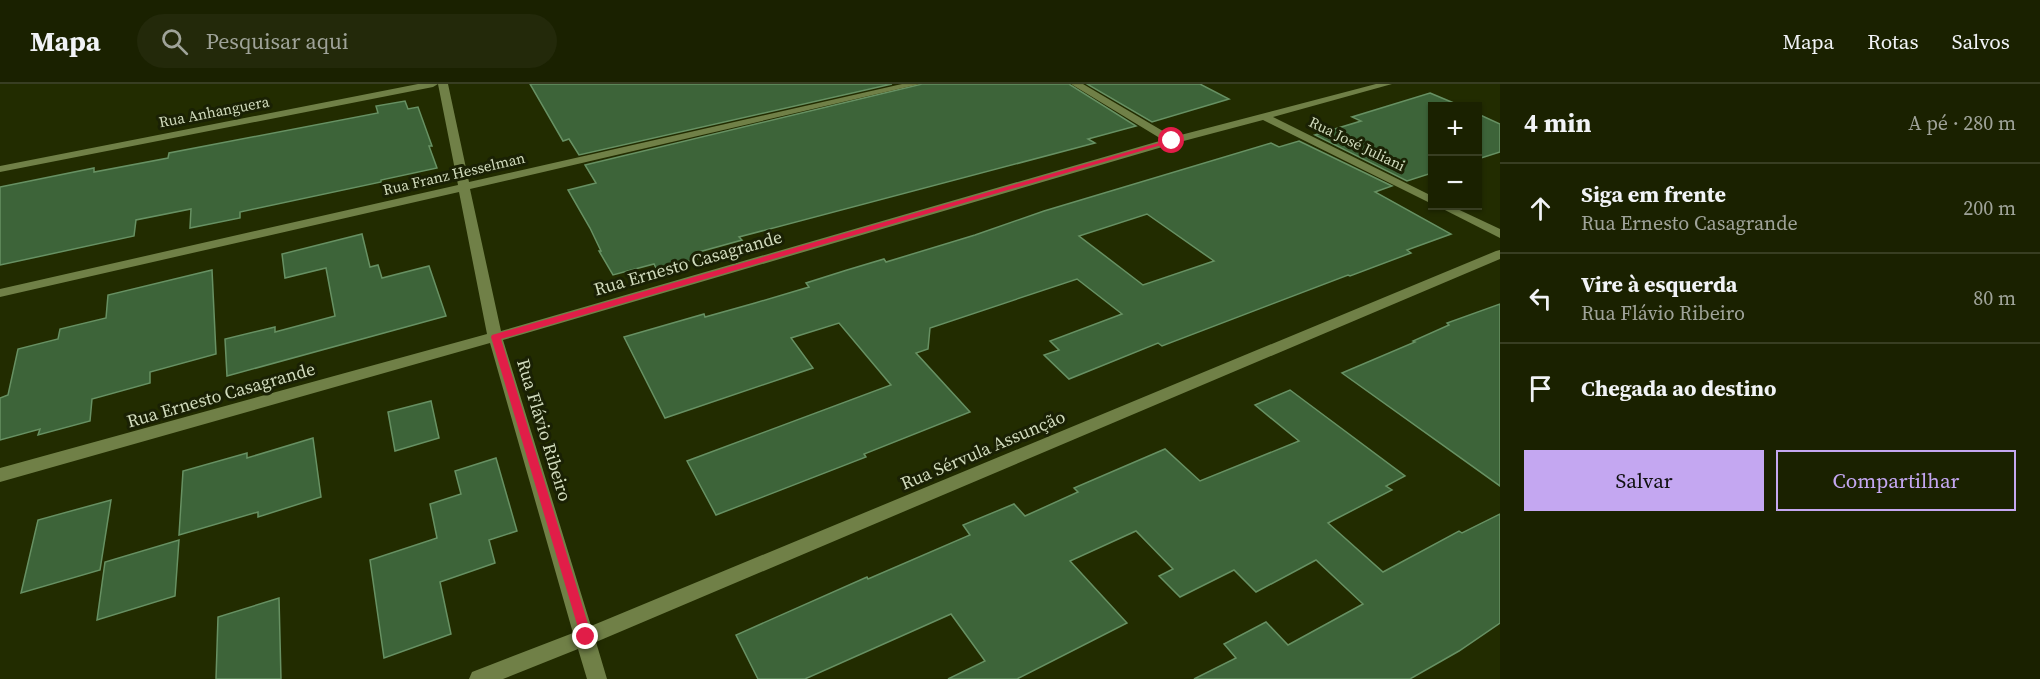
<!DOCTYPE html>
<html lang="pt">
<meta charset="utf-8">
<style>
body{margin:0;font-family:"Source Serif 4",serif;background:#23290a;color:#f1f3f6}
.controls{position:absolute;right:18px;top:18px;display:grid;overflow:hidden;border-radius:0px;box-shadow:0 2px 4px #0004}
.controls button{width:54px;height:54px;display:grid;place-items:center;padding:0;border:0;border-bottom:2px solid #383e22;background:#1a2100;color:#f1f3f6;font:30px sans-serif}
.stop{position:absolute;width:18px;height:18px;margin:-14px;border:4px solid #e11d48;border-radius:50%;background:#fff}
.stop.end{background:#e11d48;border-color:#fff;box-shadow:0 2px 6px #0008}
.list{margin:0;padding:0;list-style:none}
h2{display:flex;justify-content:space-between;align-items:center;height:78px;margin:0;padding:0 24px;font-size:26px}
h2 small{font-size:20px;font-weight:400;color:#9fa399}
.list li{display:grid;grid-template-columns:39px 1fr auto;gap:18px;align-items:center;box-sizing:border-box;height:90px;padding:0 24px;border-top:2px solid #383e22}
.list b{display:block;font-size:22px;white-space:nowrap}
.list p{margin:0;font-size:20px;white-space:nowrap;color:#9fa399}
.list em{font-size:20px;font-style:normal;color:#9fa399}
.actions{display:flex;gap:12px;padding:18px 24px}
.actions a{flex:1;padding:14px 0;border:2px solid #c4a7f1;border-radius:0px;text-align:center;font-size:21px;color:#c4a7f1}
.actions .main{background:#c4a7f1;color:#111}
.icon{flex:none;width:33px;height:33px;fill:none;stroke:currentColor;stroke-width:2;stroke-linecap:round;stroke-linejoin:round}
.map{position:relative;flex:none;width:1500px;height:595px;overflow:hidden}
header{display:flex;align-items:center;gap:36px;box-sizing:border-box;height:84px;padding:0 30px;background:#1a2100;border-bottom:2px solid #383e22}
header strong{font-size:28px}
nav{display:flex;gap:33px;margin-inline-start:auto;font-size:21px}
.search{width:420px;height:54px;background:#23290a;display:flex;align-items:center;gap:15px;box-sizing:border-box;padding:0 21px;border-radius:33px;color:#9fa399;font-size:22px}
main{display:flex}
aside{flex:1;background:#1a2100}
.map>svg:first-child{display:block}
</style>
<header>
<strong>Mapa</strong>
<div class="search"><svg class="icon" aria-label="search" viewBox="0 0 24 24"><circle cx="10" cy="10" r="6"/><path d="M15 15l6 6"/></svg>Pesquisar aqui</div>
<nav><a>Mapa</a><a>Rotas</a><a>Salvos</a></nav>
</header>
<main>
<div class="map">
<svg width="1500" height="595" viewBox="0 0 1500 595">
<rect width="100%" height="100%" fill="#222c00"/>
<g fill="#3d6439" stroke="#679163" stroke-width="1.5" fill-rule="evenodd">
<path d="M530,0H892L579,71L569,55L563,57Z"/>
<path d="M922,0H1069L1136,42L1088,55L1095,59L739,153L742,156L699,168L703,173L657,186L654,180L613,191L599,167H601L590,144L568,106L596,99L585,81Z"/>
<path d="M1087,0H1200L1229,15L1152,38Z"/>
<path d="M1430,9L1461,22H1432V89L1407,97L1315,51L1361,37L1352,33Z"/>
<path d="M405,17L408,25L418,23L432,62H429L437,84L381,96V98L240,128V134L190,144L191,125L136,136L134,152L0,181V103L94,84V88L168,74L169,69L378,29L376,22Z"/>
<path d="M1478,30L1500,40V68L1478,75Z"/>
<path d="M1299,57L1392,102L1375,108L1451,150L1407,166L1411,169L1350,192L1348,191L1162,262L1158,259L1069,295L1044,271L1059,266L1050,257L1122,230L1077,195L930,244L928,265L916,269L970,328L864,370L866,373L716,431L687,377L891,301L839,239L791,254L813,284L665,334L624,253L704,230L705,233L755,219L809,203L806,199L847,186L884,175L886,178L975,151L1044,127L1271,59L1279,63ZM1147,130L1214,177L1143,201L1079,152Z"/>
<path d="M362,150L370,183L378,181L382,194L429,182L446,232L227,292L225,255L275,243V248L335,232L326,184L285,194L282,170Z"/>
<path d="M212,186L216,270L150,288V299L92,315L90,337L38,351L40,345L0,356V314L8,311L18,265L58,255L60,245L106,234L108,211Z"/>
<path d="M1500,220V402L1342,289L1415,258L1413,257L1449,241L1447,239Z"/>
<path d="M1290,306L1405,392L1386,402L1392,406L1328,439L1383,488L1459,447L1462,449L1500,430V539L1459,567L1410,595H1194L1236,574L1224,560L1266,538L1288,561L1363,520L1316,476L1256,508L1234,486L1180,513L1159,492L1173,485L1136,447L1070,477L1127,539L1017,595H948L985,577L951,530L805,595H758L736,551L867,493L868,495L970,451L963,441L1014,420L1025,432L1078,408L1074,404L1165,365L1200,397L1299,357L1255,321Z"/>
<path d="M431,317L439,354L395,367L388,328Z"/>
<path d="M313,354L321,413L258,433V428L179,451L183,387L247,369V374Z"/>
<path d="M496,374L517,447L489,456L495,479L440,498L451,550L384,574L370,476L437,454L430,420L461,410L455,387Z"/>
<path d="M111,416L100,486L21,509L38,436Z"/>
<path d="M179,456L175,512L97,536L105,478Z"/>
<path d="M279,514L281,595H216L218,533Z"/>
</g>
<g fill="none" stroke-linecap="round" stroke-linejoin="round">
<g fill="#708047" fill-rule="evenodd">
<path d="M418,0H438L433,3L0,88V82Z"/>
<path d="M438,0H448L469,98L902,0H920L470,105L501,247L1163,56L1071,0H1083L1173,53L1376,0H1392L1273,33L1432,112V119L1428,118L1263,36L1176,59L503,256L591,542L1496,167L1500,166V175L596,558L607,595H587L578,565L503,595H469L472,588L573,549L490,259L0,398V384L487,250L459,108L0,213V205L458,101Z"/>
<path d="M1437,122H1451L1500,145V154Z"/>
</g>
</g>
<path fill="#e11d48" d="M1169,56L1175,57L501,255L592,553L586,559L582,557L491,253L492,251Z"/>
<g text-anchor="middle" stroke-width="6" stroke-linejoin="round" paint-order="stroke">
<g font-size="15" fill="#d1dbbd" stroke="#1a2104">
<text transform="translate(214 28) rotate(-11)" y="5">Rua Anhanguera</text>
<text transform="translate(1357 60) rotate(26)" y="5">Rua José Juliani</text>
<text transform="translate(454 90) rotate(-13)" y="5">Rua Franz Hesselman</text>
</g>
<g font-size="18" fill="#d1dbbd" stroke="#1a2104">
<text transform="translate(688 179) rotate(-16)" y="6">Rua Ernesto Casagrande</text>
<text transform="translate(221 311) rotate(-16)" y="6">Rua Ernesto Casagrande</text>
<text transform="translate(544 346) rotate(73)" y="6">Rua Flávio Ribeiro</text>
<text transform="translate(983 366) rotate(-23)" y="6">Rua Sérvula Assunção</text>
</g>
</g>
</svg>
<div class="controls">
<button>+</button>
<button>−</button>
</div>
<div class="stop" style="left:1172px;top:57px"></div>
<div class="stop end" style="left:586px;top:553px"></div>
</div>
<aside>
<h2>4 min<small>A pé · 280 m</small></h2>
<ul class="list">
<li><svg class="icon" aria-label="ahead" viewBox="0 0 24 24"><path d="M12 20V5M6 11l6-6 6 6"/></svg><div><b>Siga em frente</b><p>Rua Ernesto Casagrande</p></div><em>200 m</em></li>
<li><svg class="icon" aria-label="left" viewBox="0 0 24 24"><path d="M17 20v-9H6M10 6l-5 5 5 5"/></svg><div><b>Vire à esquerda</b><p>Rua Flávio Ribeiro</p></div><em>80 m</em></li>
<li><svg class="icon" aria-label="arrive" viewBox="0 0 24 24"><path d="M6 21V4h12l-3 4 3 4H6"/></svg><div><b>Chegada ao destino</b></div></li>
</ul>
<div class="actions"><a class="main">Salvar</a><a>Compartilhar</a></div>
</aside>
</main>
